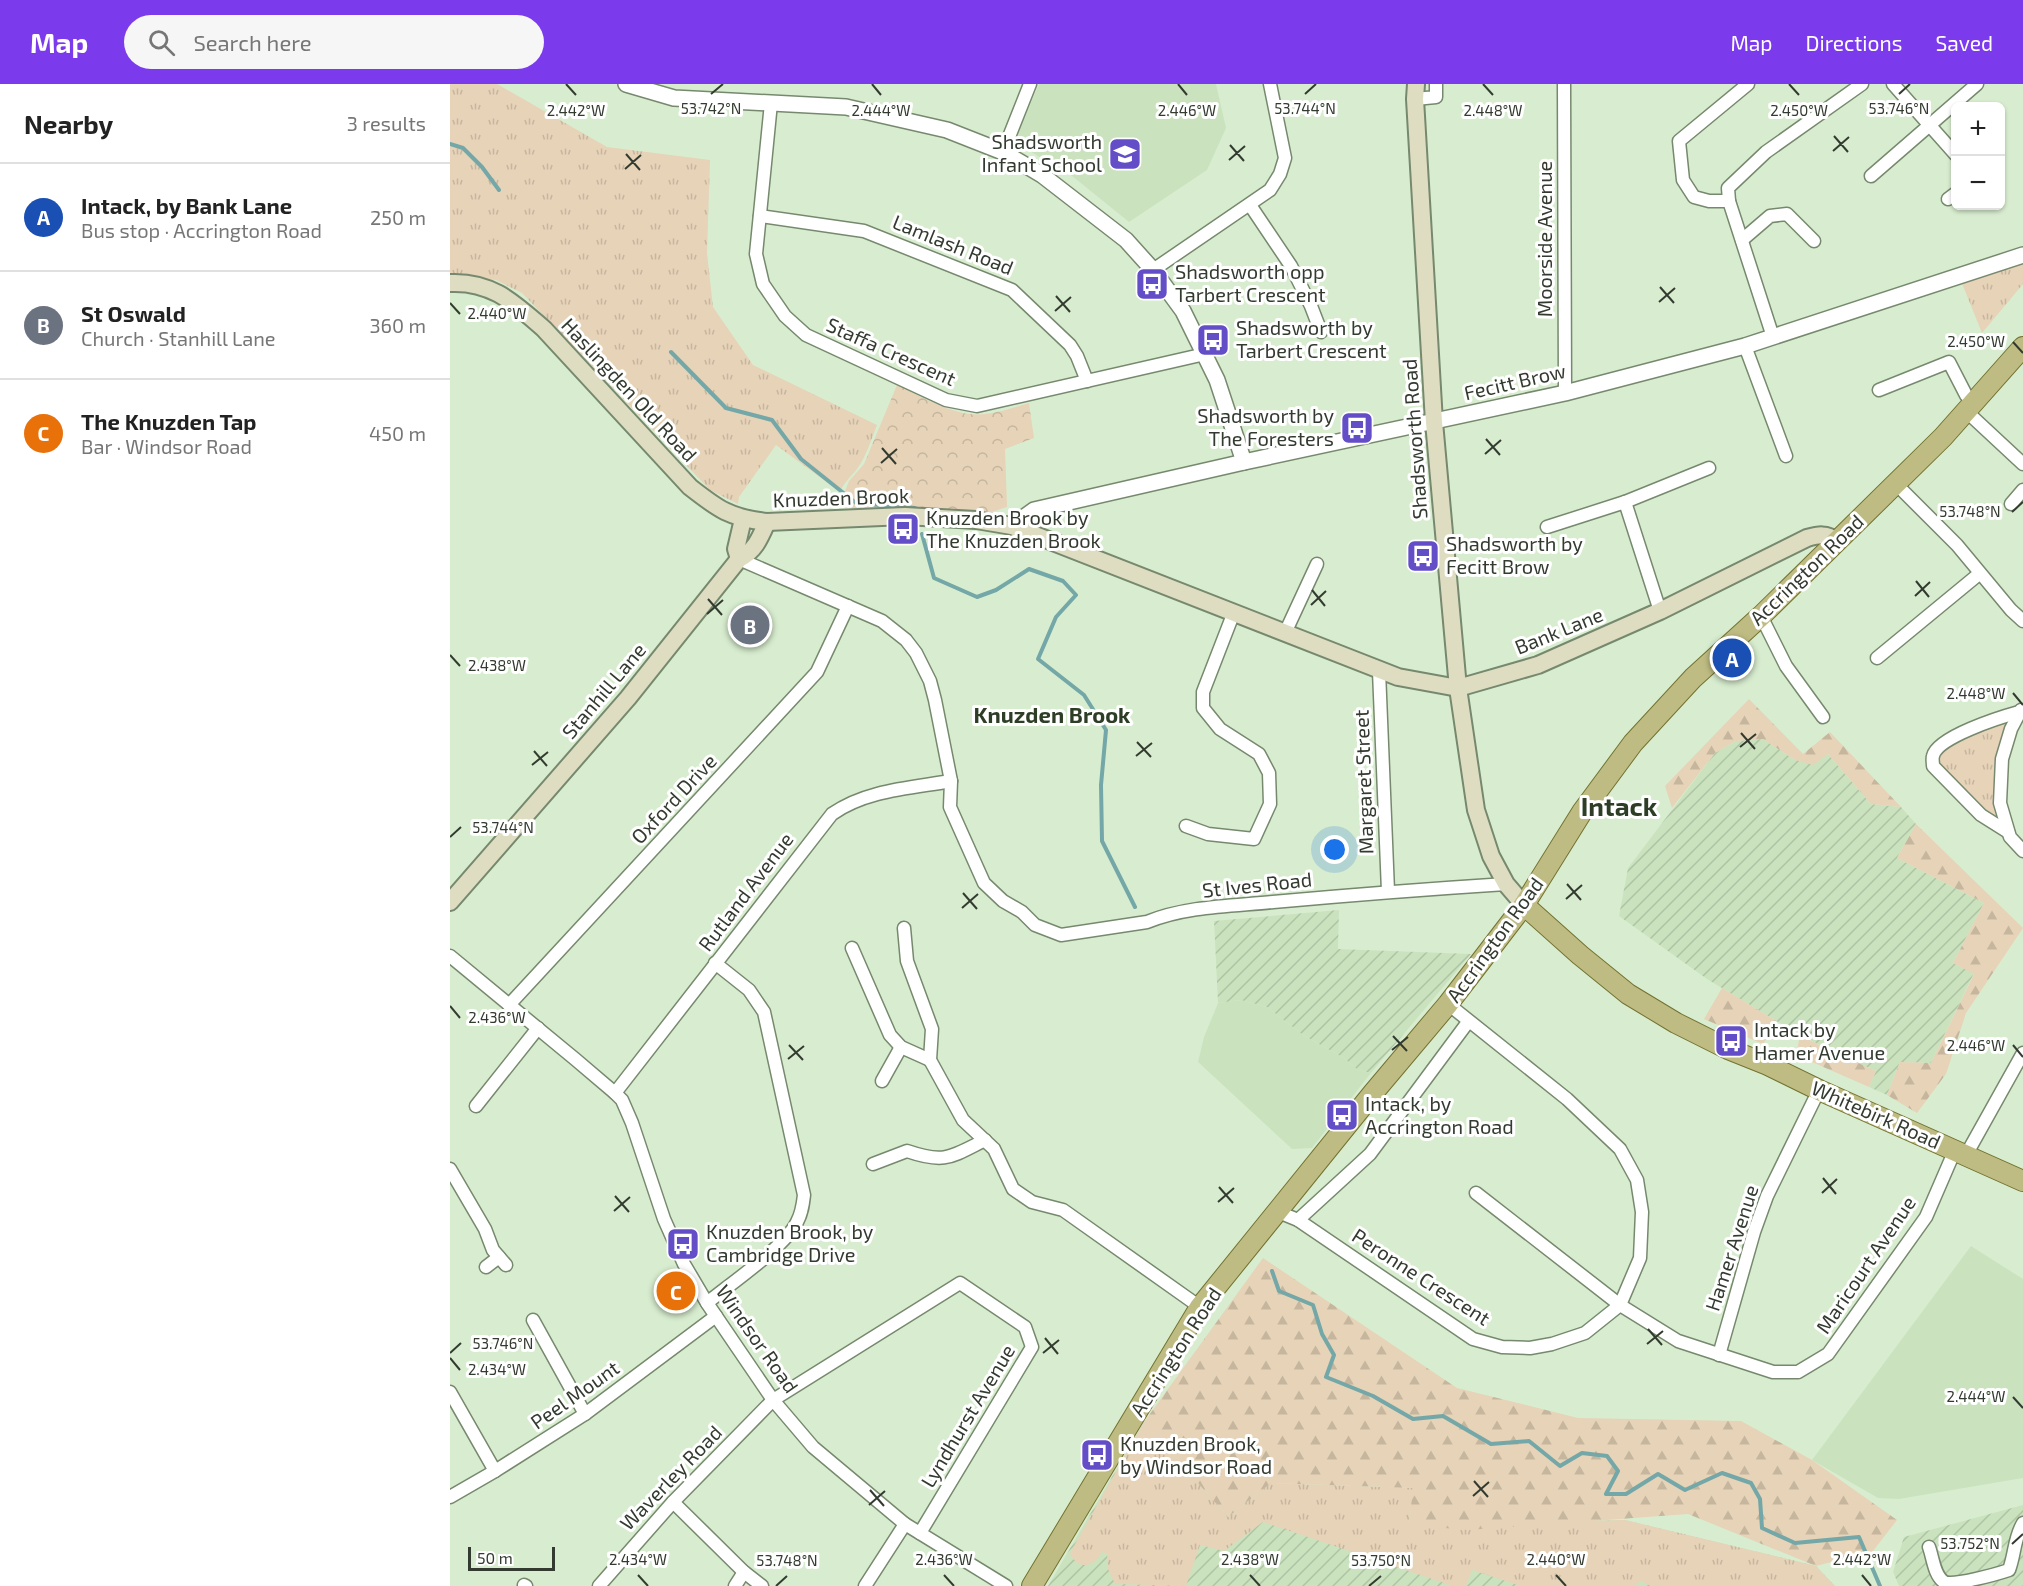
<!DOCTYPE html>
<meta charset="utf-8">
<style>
body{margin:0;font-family:"Exo 2",sans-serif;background:#f6f6f6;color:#222}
.controls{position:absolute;right:18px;top:18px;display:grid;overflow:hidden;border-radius:9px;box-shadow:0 2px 4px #0004}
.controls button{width:54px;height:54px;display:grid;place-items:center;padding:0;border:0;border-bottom:2px solid #e0e0e0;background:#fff;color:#222;font:30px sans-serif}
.scale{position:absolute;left:18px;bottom:15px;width:87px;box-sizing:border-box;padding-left:6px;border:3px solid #333b30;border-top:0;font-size:16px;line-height:21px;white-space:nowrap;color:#333b30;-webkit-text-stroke:4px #fff;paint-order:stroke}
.you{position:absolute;left:885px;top:766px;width:21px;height:21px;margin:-15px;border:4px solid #fff;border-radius:50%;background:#1a73e8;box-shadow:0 0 0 9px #1a73e833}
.badge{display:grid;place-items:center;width:39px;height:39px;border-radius:50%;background:#7c3aed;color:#fff;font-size:20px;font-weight:700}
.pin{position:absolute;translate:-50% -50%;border:3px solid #fff;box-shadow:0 2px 6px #0006}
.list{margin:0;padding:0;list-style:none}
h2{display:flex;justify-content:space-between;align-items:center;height:78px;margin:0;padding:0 24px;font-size:26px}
h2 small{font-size:20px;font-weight:400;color:#767676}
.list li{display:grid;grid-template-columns:39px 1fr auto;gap:18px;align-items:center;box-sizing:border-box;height:108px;padding:0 24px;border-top:2px solid #e0e0e0}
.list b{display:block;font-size:22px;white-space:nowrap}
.list p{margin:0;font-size:20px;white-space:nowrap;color:#767676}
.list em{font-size:20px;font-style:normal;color:#767676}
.icon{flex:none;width:33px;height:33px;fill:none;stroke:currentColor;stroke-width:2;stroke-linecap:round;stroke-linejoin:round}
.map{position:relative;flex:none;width:1573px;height:1502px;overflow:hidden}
header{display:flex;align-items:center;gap:36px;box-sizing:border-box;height:84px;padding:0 30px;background:#7c3aed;color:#fff}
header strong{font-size:28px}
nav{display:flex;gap:33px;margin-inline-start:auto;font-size:21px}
.search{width:420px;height:54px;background:#f6f6f6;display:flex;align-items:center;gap:15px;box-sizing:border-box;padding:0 21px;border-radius:33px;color:#767676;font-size:22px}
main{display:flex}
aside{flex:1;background:#fff}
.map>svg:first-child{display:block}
</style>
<header>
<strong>Map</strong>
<div class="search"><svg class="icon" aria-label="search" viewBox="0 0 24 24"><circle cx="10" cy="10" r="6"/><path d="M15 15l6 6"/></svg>Search here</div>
<nav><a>Map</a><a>Directions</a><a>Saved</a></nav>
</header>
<main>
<aside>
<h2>Nearby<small>3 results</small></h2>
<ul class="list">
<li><span class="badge" style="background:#1a4fb4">A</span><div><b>Intack, by Bank Lane</b><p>Bus stop · Accrington Road</p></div><em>250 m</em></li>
<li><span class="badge" style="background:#6b7280">B</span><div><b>St Oswald</b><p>Church · Stanhill Lane</p></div><em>360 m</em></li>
<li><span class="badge" style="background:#e8710a">C</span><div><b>The Knuzden Tap</b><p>Bar · Windsor Road</p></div><em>450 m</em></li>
</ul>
</aside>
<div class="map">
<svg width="1573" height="1502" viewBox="0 0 1573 1502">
<defs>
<pattern id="industrial-furrows" width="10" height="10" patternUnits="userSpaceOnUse" patternTransform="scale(1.5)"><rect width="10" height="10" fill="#cae3be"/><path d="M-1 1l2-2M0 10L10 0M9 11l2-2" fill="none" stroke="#aec4a4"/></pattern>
<pattern id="grass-tufts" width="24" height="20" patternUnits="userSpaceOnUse" patternTransform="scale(1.5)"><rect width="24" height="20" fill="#e6d3b8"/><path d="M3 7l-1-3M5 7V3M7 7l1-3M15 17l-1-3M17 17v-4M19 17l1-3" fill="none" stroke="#c6b69e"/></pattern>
<pattern id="forest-firs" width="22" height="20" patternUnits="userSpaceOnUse" patternTransform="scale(1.5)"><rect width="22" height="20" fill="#e6d3b8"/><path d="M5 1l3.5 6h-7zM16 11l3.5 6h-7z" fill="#c6b69e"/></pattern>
<pattern id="park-crowns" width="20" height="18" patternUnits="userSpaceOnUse" patternTransform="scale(1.5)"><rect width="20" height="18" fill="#e6d3b8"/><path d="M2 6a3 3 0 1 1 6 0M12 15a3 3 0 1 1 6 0" fill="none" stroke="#c6b69e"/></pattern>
</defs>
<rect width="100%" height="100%" fill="#d8edcf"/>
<g fill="#cae3be">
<path d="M589,0H766L776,44L757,86L679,138L611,83L610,85L573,63L569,58L568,49Z"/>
<path d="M791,916L817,923L853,951L894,974L908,986L921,989L862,1064L842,1065L748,978L754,953L768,919Z"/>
<path d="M1521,1162L1573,1195V1394L1449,1415L1428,1414L1362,1376Z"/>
</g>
<g fill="url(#industrial-furrows)">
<path d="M1313,655L1345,676L1378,670L1421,720L1451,723L1466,740L1447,774L1534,819L1503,879L1524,889L1481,979L1450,978L1437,1011L1419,1003L1426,987L1373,963L1328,938L1257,895L1169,832L1178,784L1265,669L1286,657Z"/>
<path d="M889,826L888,865L1021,870L921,989L908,986L894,974L853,951L817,923L791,916L768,919L764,837Z"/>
<path d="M694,1338L778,1433L821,1399L959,1441L1175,1436L1366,1482L1385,1502H598Z"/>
<path d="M1573,1421V1502H1449L1443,1488L1454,1453Z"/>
</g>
<g fill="url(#grass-tufts)">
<path d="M0,0H47L157,63L260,76L257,169L263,223L303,281L427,341C421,356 416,373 407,385C400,394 394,398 390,408L326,361L289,413L288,420L260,406L72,209L46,196L0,192Z"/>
<path d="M1573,171V200L1532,249L1509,192Z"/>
<path d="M1569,628L1552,675L1558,748L1483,682L1490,661Z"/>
<path d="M694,1338L778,1433L821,1399L964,1404L959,1441L1175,1436L1366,1482L1385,1502H1201L1190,1497L1185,1502H1071L1022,1486L1016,1502H1003L813,1438L774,1467L750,1461L736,1502L665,1500L658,1485L657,1470L652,1468C645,1483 627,1487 620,1469Z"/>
</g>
<g fill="url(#forest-firs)">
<path d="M1299,615L1353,670L1380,648L1451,723L1421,720L1378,670L1363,681L1345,676L1313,655L1286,657L1265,669L1222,724L1215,702Z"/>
<path d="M1466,740L1573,844L1516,929L1496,990L1467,1029L1437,1011L1450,978L1481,979L1524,890L1503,879L1534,819L1447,774Z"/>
<path d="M1272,904L1328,938L1313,960L1254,935Z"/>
<path d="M1350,951L1373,963L1426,987L1419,1003L1346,971Z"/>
<path d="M813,1174L1007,1304L1128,1334L1291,1337L1362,1376L1447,1436L1423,1467L1366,1482L1238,1430L1018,1446L959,1441L963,1404L821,1399L778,1433L694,1338Z"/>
</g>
<path fill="url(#park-crowns)" d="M447,301C468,311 491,324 513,329C535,334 558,325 579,319L584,354L555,365L557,423L532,431L399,424L391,417L399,397L414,380Z"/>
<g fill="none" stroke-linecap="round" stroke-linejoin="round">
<g stroke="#74a7a7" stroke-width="4">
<path d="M0,60L13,64L32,83L49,106"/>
<path d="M221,268L276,324L322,336L351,375L406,419L465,424"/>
<path d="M472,450L484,494L527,513L546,506L579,485L613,497L626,511L606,533L588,575L634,611L656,646L651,701L652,757L685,823"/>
<path d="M822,1187L829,1207L863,1221L872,1250L884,1271L876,1293L923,1312L963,1335L993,1332L1041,1360L1079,1357L1110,1382L1132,1369L1157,1372L1168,1387L1156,1410H1176L1208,1390L1235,1406L1272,1389L1301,1399L1310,1415L1312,1444L1345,1459L1409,1453L1430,1502"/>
</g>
<g stroke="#76896e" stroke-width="15">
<g id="minor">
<path d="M1114,0L1115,309"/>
<path d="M1298,0L1229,57L1233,96L1244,113L1259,117H1279L1323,253"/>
<path d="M1443,0L1506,71"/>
<path d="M965,15L986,13V0"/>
<path d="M321,19L306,170L313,200L335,232L356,251L496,316L527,322L755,270"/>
<path d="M553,68L580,0"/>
<path d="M1421,92L1527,0"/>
<path d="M1498,115L1506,109"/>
<path d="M1279,117L1278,104L1316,68L1412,0"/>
<path d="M800,121L841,182L861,222L871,248"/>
<path d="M310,132L414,147L562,206L620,261L627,272L637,297"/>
<path d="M1292,156L1320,132L1337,130L1364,157"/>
<path d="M703,186L820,106L830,90L835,74L820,0"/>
<path d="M1295,262L1336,372"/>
<path d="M1429,306L1499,278L1516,311L1523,319"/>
<path d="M1516,327L1573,380"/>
<path d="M1445,399L1507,461L1561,526L1573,537"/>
<path d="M1175,418L1210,527"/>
<path d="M1561,420L1573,406"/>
<path d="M1097,443L1175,418L1259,384"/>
<path d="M289,475L432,537L456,556L466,569L480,597L485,616L501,697L500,723L534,799L553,817L572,828L585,841L611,851L697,838C736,822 782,822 823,818C901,811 978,805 1056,800"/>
<path d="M1311,532L1336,582L1373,633"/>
<path d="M835,549L867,480"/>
<path d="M1427,574L1529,490"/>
<path d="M929,587L938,807"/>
<path d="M1571,626L1561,645L1552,675L1550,719L1560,753L1573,767"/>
<path d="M736,742L758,750L804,755L820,720L819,689L809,670L770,645L753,624V608L784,528"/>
<path d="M1558,748L1531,731L1483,682C1483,678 1482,675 1483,672C1487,653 1551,633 1569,628"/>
<path d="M454,844L457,877L482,945L480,976L513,1036L544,1065L563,1105L582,1118L613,1126L750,1223"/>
<path d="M402,864L440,951L451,963L480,976"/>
<path d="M0,872L125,975L165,1009L172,1016L182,1039L214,1135L234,1180L257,1219L323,1316L363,1363L455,1440L556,1502"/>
<path d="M59,921L367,588L398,522"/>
<path d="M432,997L451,963"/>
<path d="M165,1009L382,730C416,706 461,704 501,697"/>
<path d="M26,1022L88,944"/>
<path d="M1516,1071L1573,969"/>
<path d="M423,1080L457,1067C495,1080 501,1073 535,1056"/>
<path d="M0,1085L35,1145L43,1166L56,1181"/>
<path d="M1026,1109L1170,1221L1228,1257L1323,1288H1348L1378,1270L1476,1133L1505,1066"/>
<path d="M826,1127L848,1136L1023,1255L1052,1263L1080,1264L1102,1260L1135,1249L1170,1221L1190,1174L1192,1128L1187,1096L1170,1065L1117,1015L998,920"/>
<path d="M848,1136L920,1070L1018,938"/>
<path d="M36,1183L49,1173"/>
<path d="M257,1219C280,1200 335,1163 347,1138C352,1129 353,1120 354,1111L314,928L299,906L265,879"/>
<path d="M83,1236L135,1330"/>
<path d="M1269,1271L1304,1148L1317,1112L1369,1006"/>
<path d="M0,1308L45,1387"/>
<path d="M0,1413L45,1387L135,1330L266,1232"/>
<path d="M223,1418L294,1488L312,1502"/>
<path d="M1479,1463C1483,1474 1484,1491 1494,1498C1504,1502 1547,1490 1559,1486C1565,1470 1564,1454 1573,1439"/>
<path d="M74,1501L76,1502"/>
<path d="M149,1502L223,1418L323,1316L510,1199L575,1243L582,1263L470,1449"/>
<path d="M285,1502L294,1488"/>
<path d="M415,1502L455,1440"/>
</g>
</g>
<g stroke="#76896e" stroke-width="18">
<g id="tertiary">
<path d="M176,0L224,14L396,23L497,46L553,68L592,91L676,156L703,186L733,227L767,296L794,378"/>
<path d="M562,442L584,426L794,378L1115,309L1295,262L1573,171"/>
</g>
</g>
<g stroke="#76896e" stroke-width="20">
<g id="secondary">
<path d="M966,0L965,15L984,338L1008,604L1026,726L1041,772L1056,800L1074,821"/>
<path d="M0,199C42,197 64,219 94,245L240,403C268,425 280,434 317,438L455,432L526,436L562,442L948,593L1008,604L1088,581L1210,527L1357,454C1368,451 1377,449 1386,457"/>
<path d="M289,475L286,465L293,435"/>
<path d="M0,818L178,614L289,475C305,467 310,454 317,438"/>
</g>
</g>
<g stroke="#737230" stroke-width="22">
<g id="primary">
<path d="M1074,821L1130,871L1178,910L1226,939L1278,965L1318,981L1369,1006L1573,1097"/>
<path d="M582,1502L750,1223L923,1009L998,920L1074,821L1132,728L1183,659L1243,594L1311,532L1493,353L1573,263"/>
</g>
</g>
<use href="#minor" stroke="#fff" stroke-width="12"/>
<use href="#tertiary" stroke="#fff" stroke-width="15"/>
<use href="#secondary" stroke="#dfddc1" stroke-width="16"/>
<use href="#primary" stroke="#bfbc83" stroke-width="20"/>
</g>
<path fill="none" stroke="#333b30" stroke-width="2" d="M116,0L126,11M422,0L431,11M728,0L737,11M1033,0L1043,11M1339,0L1349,11M261,10L273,0M855,10L866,0M1449,10L1460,0M1384,52L1398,68M780,61L794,77M1383,67L1399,53M176,70L190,86M779,76L795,62M175,85L191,71M1210,203L1224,219M606,212L620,228M1209,218L1225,204M0,219L10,230M605,227L621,213M1563,258L1573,269M1036,355L1050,371M432,364L446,380M1035,370L1051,356M431,379L447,365M1562,428L1573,418M1466,497L1479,513M862,506L875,522M1465,512L1480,498M258,515L272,531M861,521L876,507M257,530L273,516M0,571L10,582M1563,609L1573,621M1291,649L1305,665M687,658L701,673M1290,663L1306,650M84,667L97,682M686,672L702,659M82,681L98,668M0,753L11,743M1117,800L1131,816M513,809L527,825M1116,815L1132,801M512,824L528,810M0,922L10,934M943,952L957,967M339,961L353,976M1563,961L1573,973M942,966L958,953M338,975L354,962M1373,1094L1386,1110M769,1103L783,1119M1372,1109L1387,1095M165,1112L179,1128M768,1118L784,1104M164,1127L180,1113M1198,1245L1212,1261M595,1254L608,1270M1197,1260L1213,1247M0,1269L11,1259M593,1269L609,1256M0,1274L10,1286M1563,1313L1573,1324M1024,1397L1038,1413M420,1406L434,1422M1023,1412L1039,1398M419,1421L435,1407M1562,1460L1573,1450M188,1491L198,1502M494,1491L504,1502M800,1491L810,1502M1106,1491L1116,1502M1412,1491L1421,1502M326,1502L337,1492M919,1502L931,1492"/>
<defs>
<g id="school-square" transform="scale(1.725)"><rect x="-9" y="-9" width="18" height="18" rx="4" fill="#644ec7" stroke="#fff"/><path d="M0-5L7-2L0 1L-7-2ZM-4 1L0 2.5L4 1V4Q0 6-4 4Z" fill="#fff"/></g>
<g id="bus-square" transform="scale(1.725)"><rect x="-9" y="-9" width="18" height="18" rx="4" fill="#644ec7" stroke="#fff"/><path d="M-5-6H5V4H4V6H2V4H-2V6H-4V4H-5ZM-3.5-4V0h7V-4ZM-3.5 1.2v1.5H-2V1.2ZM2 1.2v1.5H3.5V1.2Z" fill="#fff"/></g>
</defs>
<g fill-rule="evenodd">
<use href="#school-square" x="675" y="70"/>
<use href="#bus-square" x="702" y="200"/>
<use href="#bus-square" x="763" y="256"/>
<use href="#bus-square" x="907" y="344"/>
<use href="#bus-square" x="453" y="445"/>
<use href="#bus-square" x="973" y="472"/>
<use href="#bus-square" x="1281" y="957"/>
<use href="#bus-square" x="892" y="1031"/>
<use href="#bus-square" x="233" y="1160"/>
<use href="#bus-square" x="647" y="1371"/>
</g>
<g text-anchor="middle" stroke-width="6" stroke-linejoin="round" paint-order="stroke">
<g font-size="20" fill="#333b30" stroke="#fff" text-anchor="start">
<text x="652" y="65" text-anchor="end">Shadsworth<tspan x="652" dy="23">Infant School</tspan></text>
<text x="725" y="195">Shadsworth opp<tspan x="725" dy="23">Tarbert Crescent</tspan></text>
<text x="786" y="251">Shadsworth by<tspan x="786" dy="23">Tarbert Crescent</tspan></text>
<text x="884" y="339" text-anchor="end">Shadsworth by<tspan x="884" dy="23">The Foresters</tspan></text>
<text x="476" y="441">Knuzden Brook by<tspan x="476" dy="23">The Knuzden Brook</tspan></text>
<text x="996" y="467">Shadsworth by<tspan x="996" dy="23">Fecitt Brow</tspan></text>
<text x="1304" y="953">Intack by<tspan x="1304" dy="23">Hamer Avenue</tspan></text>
<text x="915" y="1027">Intack, by<tspan x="915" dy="23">Accrington Road</tspan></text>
<text x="256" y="1155">Knuzden Brook, by<tspan x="256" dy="23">Cambridge Drive</tspan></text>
<text x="670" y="1367">Knuzden Brook,<tspan x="670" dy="23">by Windsor Road</tspan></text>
</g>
<g font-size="20" fill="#333b30" stroke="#fff">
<text transform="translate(1095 155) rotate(-90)" y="7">Moorside Avenue</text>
<text transform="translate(503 161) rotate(22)" y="7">Lamlash Road</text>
<text transform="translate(441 268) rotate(24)" y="7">Staffa Crescent</text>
<text transform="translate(1065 298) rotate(-13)" y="7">Fecitt Brow</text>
<text transform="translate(179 306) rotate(47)" y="7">Haslingden Old Road</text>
<text transform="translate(965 355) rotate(-94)" y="7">Shadsworth Road</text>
<text transform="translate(391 414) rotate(-2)" y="7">Knuzden Brook</text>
<text transform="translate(1357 486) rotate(-44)" y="7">Accrington Road</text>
<text transform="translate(1109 547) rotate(-22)" y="7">Bank Lane</text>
<text transform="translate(154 607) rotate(-50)" y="7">Stanhill Lane</text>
<text transform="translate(914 698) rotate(-92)" y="7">Margaret Street</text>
<text transform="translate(224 715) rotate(-47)" y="7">Oxford Drive</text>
<text transform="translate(807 801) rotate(-6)" y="7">St Ives Road</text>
<text transform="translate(296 808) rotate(-53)" y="7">Rutland Avenue</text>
<text transform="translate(1045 856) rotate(-54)" y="7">Accrington Road</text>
<text transform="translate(1426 1031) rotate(24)" y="7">Whitebirk Road</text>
<text transform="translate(1282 1164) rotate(-72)" y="7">Hamer Avenue</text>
<text transform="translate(1416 1181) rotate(-56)" y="7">Maricourt Avenue</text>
<text transform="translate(971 1193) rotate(33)" y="7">Peronne Crescent</text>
<text transform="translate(307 1255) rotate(55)" y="7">Windsor Road</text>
<text transform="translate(726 1268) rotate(-57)" y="7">Accrington Road</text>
<text transform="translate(125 1311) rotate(-35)" y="7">Peel Mount</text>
<text transform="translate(518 1332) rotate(-59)" y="7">Lyndhurst Avenue</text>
<text transform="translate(221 1394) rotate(-46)" y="7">Waverley Road</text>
</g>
<g font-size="22" font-weight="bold" fill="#2e3e26" stroke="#fff">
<text x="602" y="639">Knuzden Brook</text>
</g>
<g font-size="26" font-weight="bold" fill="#2e3e26" stroke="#fff">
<text x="1169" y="732">Intack</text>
</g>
</g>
<g font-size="15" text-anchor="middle" fill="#333b30" stroke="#fff" stroke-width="6" stroke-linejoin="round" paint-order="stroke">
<text x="261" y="30">53.742°N</text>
<text x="855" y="30">53.744°N</text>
<text x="1449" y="30">53.746°N</text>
<text x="126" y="32">2.442°W</text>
<text x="431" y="32">2.444°W</text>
<text x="737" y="32">2.446°W</text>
<text x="1043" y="32">2.448°W</text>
<text x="1349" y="32">2.450°W</text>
<text x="47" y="235">2.440°W</text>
<text x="1526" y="263">2.450°W</text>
<text x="1520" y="433">53.748°N</text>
<text x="47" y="587">2.438°W</text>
<text x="1526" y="615">2.448°W</text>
<text x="53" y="749">53.744°N</text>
<text x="47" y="939">2.436°W</text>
<text x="1526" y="967">2.446°W</text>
<text x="53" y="1265">53.746°N</text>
<text x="47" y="1291">2.434°W</text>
<text x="1526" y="1318">2.444°W</text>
<text x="1520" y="1465">53.752°N</text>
<text x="188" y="1481">2.434°W</text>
<text x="494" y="1481">2.436°W</text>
<text x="800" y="1481">2.438°W</text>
<text x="1106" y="1481">2.440°W</text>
<text x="1412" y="1481">2.442°W</text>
<text x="337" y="1482">53.748°N</text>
<text x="931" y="1482">53.750°N</text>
</g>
</svg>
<div class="controls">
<button>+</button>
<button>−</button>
</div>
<div class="scale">50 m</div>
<div class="you"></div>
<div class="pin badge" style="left:1282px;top:574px;background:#1a4fb4">A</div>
<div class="pin badge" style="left:300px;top:541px;background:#6b7280">B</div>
<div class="pin badge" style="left:226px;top:1207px;background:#e8710a">C</div>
</div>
</main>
